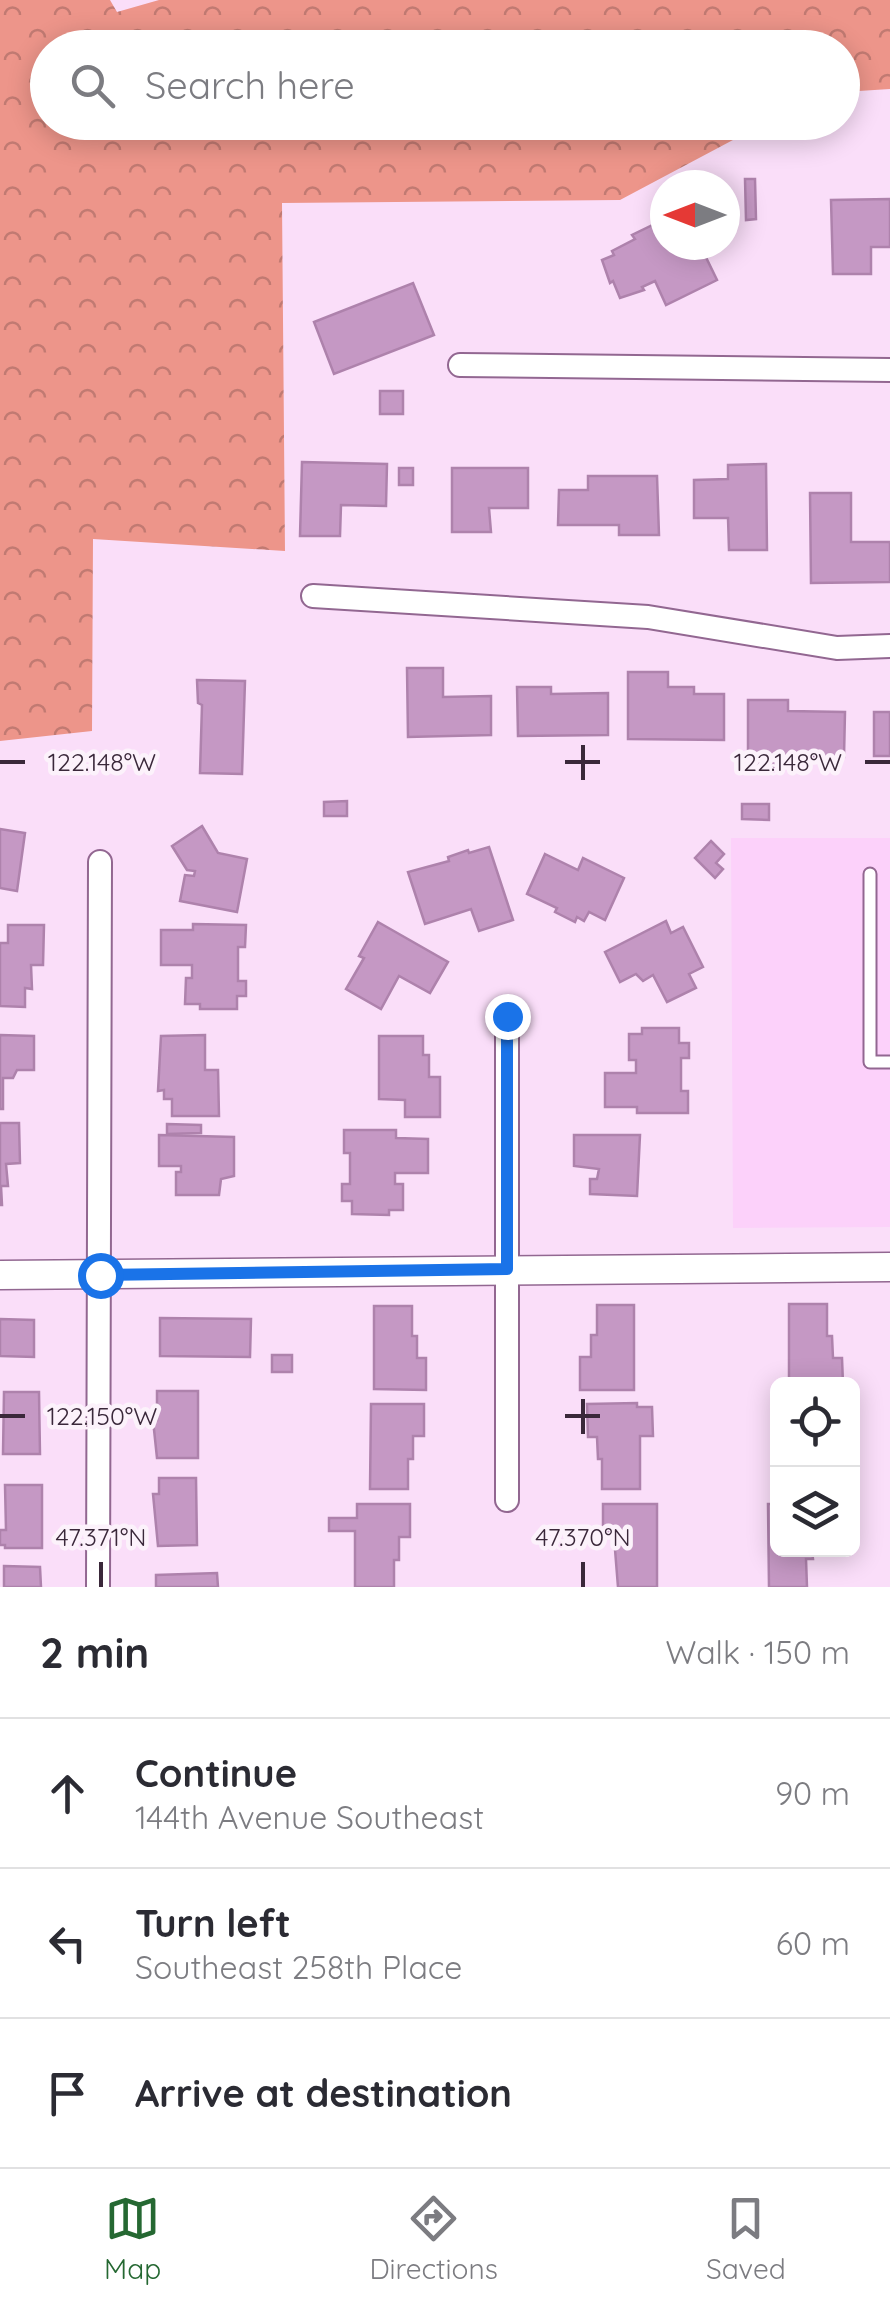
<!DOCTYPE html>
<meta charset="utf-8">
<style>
body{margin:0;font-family:Quicksand,sans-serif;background:#f7f7f7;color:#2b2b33}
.controls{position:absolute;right:30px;bottom:30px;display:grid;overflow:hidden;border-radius:15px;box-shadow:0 5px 25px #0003}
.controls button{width:90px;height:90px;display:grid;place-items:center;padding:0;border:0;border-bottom:2px solid #e1e1e2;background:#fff;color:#2b2b33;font:50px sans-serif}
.compass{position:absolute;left:650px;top:170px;width:90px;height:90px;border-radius:50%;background:#fff;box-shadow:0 5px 25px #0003;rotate:270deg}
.stop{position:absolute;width:30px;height:30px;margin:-22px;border:8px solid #1a73e8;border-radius:50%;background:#fff}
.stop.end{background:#1a73e8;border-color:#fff;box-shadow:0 2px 10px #0008}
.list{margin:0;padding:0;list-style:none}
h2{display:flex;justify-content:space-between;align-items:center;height:130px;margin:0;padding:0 40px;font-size:42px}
h2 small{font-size:32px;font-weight:400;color:#7c7c81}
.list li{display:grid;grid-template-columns:65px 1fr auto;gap:30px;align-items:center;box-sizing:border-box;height:150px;padding:0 40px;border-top:2px solid #e1e1e2}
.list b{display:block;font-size:38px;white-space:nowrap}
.list p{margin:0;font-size:32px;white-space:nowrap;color:#7c7c81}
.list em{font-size:32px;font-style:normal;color:#7c7c81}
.icon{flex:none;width:55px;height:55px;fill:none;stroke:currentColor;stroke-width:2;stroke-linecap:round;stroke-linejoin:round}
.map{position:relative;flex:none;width:890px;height:1587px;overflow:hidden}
.search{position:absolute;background:#fff;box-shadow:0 5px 25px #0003;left:30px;right:30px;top:30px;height:110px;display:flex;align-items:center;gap:25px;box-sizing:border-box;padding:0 35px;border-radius:55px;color:#7c7c81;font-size:38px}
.sheet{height:580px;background:#fff}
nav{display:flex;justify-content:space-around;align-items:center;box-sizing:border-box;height:140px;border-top:2px solid #e1e1e2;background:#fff;font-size:28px;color:#7c7c81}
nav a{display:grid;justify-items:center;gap:5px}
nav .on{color:#256832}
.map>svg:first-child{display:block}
</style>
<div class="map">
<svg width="890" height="1587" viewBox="0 0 890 1587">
<defs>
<pattern id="forest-crowns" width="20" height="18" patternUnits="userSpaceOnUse" patternTransform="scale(2.5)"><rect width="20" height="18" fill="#ed958a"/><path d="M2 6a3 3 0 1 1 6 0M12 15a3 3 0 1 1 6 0" fill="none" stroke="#c17a72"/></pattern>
</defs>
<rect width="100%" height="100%" fill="#fadef9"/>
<path fill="#fcd1fa" d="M731,838H890V1227L733,1228Z"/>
<path fill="url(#forest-crowns)" d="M0,0H110L117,12L159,0H890V89L843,92L842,48H48V122L765,123L620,200L282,203L285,551L93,539L92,731L0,741Z"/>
<g fill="#c598c4" stroke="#ae82ac" stroke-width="2.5">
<path d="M745,179H755L756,219L746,220Z"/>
<path d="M890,199V247H871V274H833L831,200Z"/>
<path d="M665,219V245H678L681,251L700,245L717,280L666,305L655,281L642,287L644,290L620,298L613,281L610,283L602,260L614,255L612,251L635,239L632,235Z"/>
<path d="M413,283L434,335L334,374L314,322Z"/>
<rect x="380" y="391" width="23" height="23"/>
<path d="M302,462L387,464L386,506L341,505L340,536H300Z"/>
<path d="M766,464L767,550H729L728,518H694V480L728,479V465Z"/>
<rect x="399" y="468" width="14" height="17"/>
<path d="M452,468H528V508H489L491,532H452Z"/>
<path d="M588,476H657L659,535H619V525H558L559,490H588Z"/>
<path d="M810,493H851V542H890V582L811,583Z"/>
<path d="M407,668H443V697L491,696V735L408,737Z"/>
<path d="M628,672H668V687H694V694H724V740L628,739Z"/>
<path d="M197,680L245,681L242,774L200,773L202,705L198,703Z"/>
<path d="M517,687H551V694L608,693V735L518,736Z"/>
<path d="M748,700H788V711L845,712L844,757L783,756V767L755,766V756H748Z"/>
<rect x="874" y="712" width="16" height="44"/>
<path d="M347,801V816H324V802Z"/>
<path d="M742,804H769V820L742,819Z"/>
<path d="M202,826L218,853L247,859L237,912L180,901L185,875L194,876L195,871L187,870L172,846Z"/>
<path d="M0,829L25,833L17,891L0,888Z"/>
<path d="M711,841L724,854L716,863L723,869L715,878L695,858Z"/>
<path d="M489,847L513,920L479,931L471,909L425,924L408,872L449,861L448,857L468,850L469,853Z"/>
<path d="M545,854L578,870L583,858L624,878L605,920L589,912L584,921L577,917L575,922L555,912L557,908L527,894Z"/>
<path d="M666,921L671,933L683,927L703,967L689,974L696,988L667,1002L653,975L643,981L636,974L620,982L605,952Z"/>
<path d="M378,922L448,962L430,993L399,976L381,1009L346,989L364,958L359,956Z"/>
<path d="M193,924L246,925L245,947H238V981H246V996H237V1009H200V1004H185L186,978H192V965H161V930H193Z"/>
<path d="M8,925H44L43,965H31L32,989L25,988V1007L0,1006V943H8Z"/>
<path d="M642,1028H679V1043H689V1058H681V1091H688V1113H637V1107H605V1073H636V1060H629V1034H642Z"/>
<path d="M0,1035L34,1036V1070H17L13,1078H3V1109H0Z"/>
<path d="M205,1035V1070H218L219,1116H172V1099H164V1090L158,1091L161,1036Z"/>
<path d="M379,1036H423V1055H429V1077H440V1117H405V1100L379,1099Z"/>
<path d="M0,1123H19L20,1163L6,1164L8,1186H1L2,1205H0Z"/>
<path d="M167,1124L201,1125V1133L167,1134Z"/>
<path d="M344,1130H396V1138L428,1139V1173H395V1184H403V1210H389V1215L352,1214V1201H342V1184H350V1153H344Z"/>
<path d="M159,1135L234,1137V1176L221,1179L219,1195H176V1172H181V1166H159Z"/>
<path d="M574,1135H640L637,1196L590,1194V1179H597L599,1169L574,1166Z"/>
<path d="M789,1304H827V1336H832L833,1358H842L843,1384H789Z"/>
<path d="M597,1305H634V1390H580V1357H591V1335H597Z"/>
<path d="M374,1306H412V1336H417V1358H426V1390L374,1389Z"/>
<path d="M160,1318L251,1319L250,1357L160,1356Z"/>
<path d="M0,1319L34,1320V1357L0,1356Z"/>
<rect x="272" y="1355" width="20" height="17"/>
<path d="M157,1391H198V1458H157L153,1420H157Z"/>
<path d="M4,1392H39L40,1454H3Z"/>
<path d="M637,1403V1407H652L653,1436H640V1489H602V1459H598L597,1437H588L587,1404Z"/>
<path d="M371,1404H424V1436H413V1459H408V1489H370Z"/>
<path d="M159,1478H196L197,1545L158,1546L153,1494H159Z"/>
<path d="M5,1485H42V1548H5V1545H0V1530H6Z"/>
<path d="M357,1504H410V1537H399V1560H394V1587H355V1531H329V1518H357Z"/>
<path d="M603,1504H657V1587H618L614,1537H603Z"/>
<path d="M768,1504H778V1550H812L813,1559H806L807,1587H769Z"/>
<path d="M4,1566L40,1567L41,1587H4Z"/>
<path d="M217,1573L218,1587H156V1575Z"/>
</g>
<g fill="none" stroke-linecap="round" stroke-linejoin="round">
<g stroke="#926791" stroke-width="15">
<path id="service" d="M870,874V1062H890"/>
</g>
<g stroke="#926791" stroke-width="26">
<g id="minor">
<path d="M460,365L890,370"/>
<path d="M313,596L648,617L837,648L890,646"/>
<path d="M507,1500V1016"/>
<path d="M98,1587L100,862"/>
</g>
</g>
<g stroke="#926791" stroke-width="31">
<path id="tertiary" d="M0,1275L890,1267"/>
</g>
<use href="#service" stroke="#fff" stroke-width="11"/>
<use href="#minor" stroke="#fff" stroke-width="22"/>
<use href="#tertiary" stroke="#fff" stroke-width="28"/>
</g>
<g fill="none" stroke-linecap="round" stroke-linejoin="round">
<path stroke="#1a73e8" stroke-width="12" d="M100,1275L507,1269V1016"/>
</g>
<path fill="none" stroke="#3a283a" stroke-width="4" d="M583,745V780M0,762H25M565,762H600M865,762H890M583,1399V1434M0,1416H25M565,1416H600M101,1562V1587M583,1562V1587"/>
<g font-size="25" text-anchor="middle" fill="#3a283a" stroke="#fcf2fb" stroke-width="9" stroke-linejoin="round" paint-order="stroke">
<text x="788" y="771">122.148°W</text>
<text x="102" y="771">122.148°W</text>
<text x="102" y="1425">122.150°W</text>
<text x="101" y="1546">47.371°N</text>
<text x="583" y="1546">47.370°N</text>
</g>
</svg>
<div class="controls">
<button><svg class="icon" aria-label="locate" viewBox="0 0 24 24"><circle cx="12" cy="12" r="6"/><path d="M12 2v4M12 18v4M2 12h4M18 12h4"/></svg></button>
<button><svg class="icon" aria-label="layers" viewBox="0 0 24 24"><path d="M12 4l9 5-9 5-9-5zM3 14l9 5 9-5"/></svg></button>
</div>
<svg class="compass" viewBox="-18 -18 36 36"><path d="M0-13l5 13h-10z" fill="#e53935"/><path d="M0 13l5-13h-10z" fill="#7c7c81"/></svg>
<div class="stop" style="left:100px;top:1275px"></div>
<div class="stop end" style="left:507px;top:1016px"></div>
<div class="search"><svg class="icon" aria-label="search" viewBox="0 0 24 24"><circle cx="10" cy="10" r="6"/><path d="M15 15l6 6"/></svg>Search here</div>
</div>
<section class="sheet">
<h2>2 min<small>Walk · 150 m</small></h2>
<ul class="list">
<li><svg class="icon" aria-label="ahead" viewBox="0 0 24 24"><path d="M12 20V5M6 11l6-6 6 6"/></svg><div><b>Continue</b><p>144th Avenue Southeast</p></div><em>90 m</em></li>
<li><svg class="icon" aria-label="left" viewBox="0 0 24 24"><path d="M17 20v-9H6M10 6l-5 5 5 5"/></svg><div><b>Turn left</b><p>Southeast 258th Place</p></div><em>60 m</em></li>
<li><svg class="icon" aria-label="arrive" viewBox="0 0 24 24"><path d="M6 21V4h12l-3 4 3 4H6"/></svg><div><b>Arrive at destination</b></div></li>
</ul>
</section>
<nav>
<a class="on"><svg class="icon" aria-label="map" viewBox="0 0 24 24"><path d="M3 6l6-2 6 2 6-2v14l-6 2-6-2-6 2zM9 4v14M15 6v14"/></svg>Map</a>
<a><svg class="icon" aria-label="directions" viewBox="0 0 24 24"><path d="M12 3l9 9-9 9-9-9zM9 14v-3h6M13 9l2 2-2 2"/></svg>Directions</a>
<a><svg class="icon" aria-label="saved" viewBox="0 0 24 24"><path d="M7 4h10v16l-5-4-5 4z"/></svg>Saved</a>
</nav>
